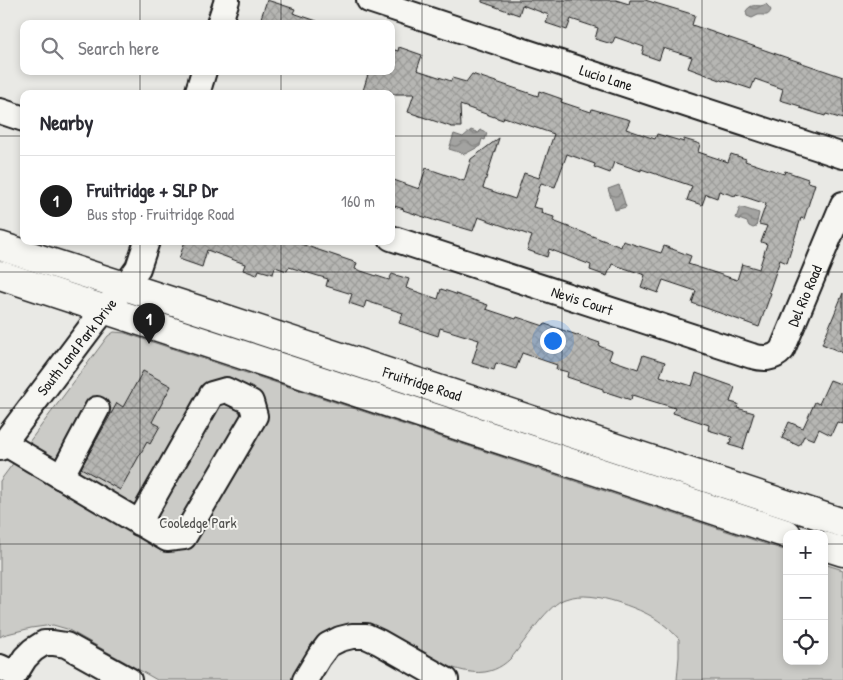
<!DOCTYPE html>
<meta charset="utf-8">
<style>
body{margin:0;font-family:"Patrick Hand",sans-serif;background:#f7f7f7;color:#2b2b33}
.controls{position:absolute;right:15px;bottom:15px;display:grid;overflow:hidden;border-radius:10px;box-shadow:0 2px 8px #0003}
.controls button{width:45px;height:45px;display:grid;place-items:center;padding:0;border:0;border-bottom:1px solid #e1e1e2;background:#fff;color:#2b2b33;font:25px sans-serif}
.you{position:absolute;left:552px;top:340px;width:18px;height:18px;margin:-12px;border:4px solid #fff;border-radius:50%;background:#1a73e8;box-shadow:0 0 0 8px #1a73e833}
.badge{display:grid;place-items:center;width:32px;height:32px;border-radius:50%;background:#1c1c1c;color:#fff;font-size:16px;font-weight:700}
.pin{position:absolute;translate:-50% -41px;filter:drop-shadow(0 1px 2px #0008)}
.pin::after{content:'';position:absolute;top:26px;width:18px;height:15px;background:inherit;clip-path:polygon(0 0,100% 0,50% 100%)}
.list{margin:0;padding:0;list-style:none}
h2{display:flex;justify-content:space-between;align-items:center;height:65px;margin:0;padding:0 20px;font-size:21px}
h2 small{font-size:16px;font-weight:400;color:#7c7c81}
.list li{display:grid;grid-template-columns:32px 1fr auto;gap:15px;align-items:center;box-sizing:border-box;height:90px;padding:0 20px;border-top:1px solid #e1e1e2}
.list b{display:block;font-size:19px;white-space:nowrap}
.list p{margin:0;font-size:16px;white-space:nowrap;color:#7c7c81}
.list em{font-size:16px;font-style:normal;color:#7c7c81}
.icon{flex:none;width:28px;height:28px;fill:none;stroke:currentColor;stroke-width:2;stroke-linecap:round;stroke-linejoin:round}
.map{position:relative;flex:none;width:843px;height:680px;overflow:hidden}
.search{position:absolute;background:#fff;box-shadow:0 2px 8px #0003;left:20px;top:20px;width:375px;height:55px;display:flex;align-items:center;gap:12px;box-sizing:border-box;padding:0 18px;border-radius:10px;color:#7c7c81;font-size:19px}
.panel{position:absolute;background:#fff;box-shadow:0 2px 8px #0003;left:20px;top:90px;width:375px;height:155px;border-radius:10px}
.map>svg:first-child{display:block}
</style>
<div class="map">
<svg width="843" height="680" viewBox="0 0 843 680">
<defs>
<pattern id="water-waves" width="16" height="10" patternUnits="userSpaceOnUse" patternTransform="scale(1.25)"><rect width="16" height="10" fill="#a3a3a1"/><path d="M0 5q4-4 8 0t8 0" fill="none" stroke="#848482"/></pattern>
<pattern id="building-cross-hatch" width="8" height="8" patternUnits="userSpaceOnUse" patternTransform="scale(1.25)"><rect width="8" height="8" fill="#b6b6b3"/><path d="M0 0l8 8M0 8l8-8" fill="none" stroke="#9c9c99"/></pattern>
</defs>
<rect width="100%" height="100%" fill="#e9e9e5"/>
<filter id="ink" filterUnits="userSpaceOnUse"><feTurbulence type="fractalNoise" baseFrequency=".02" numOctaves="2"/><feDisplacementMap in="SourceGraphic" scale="10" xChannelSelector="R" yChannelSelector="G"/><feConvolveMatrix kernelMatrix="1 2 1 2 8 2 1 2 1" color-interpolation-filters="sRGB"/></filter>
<g filter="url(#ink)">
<path fill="#cbcbc7" stroke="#747472" d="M114,332L125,333L787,551V661H824V564L843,570V680H677L679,657V639C660,618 644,611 617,602C601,597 581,593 565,599C549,604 527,638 516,652C509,662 498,670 485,672C453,677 404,644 377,629L293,680H157L67,629L53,625L31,628L3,635L0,637V481L108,336Z"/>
<g fill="url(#water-waves)" stroke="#6d6d6c">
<path d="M766,4L768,6L771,10C768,18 764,14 758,15C756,16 754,17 752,18L747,16L746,11C753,1 758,9 766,4Z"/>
<path d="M471,130L479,133L480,130L487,133L485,140L482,139L480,146L465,154L449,149L454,134L463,137Z"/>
<path d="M619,185L626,207L615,210L608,189Z"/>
<path d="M740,207L759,213L756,227L753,228L749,226L747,222L736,218Z"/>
</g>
<g fill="url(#building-cross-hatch)" stroke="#1c1c1c" fill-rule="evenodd">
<path d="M267,0L295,9L293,13L317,21V24H259Z"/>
<path d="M482,0H616L629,4L630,0H645L695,15L692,25L843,77V119L826,114L825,116L800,108V106L780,100L783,89L755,79L751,89L724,80L723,81L688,68L692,57L663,48L659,60L642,54L644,47L615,37L612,44L595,39L598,28L571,19L567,30L546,23L549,15L522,5L519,15L482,2Z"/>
<path d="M399,47L422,55L417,70L451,81L452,78L466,82L472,74L538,96L539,91L562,99L561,102L591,112L592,109L630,120L626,129L655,139L657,134L684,142V139L700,144L698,152L728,162L731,154L746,159L745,161L784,174L785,171L808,179L807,182L815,184L804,219L801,218L787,263L780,260L769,292L771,293L759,327L692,303L696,291L663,280L658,293L641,287L645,275L612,264L607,276L590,270L591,265L549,249L547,257L527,250L532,236L478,217L473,231L436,220V221L403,210L404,209L391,205V179L419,189L426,168L464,181L471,159L499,138L483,188L515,199L524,173L539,178L554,134L504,117L503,120L460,105L461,127H452L408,112L414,94H362L369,71H391V49L398,51ZM567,154L595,164L594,167L610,173L614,162L641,171V169L692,186L687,200L702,205L706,194L717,198L719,191L735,196L736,194L766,204L759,224L767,226L761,242L767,244L759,269L742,264L737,280L688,264L691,256L664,246L661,253L623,241L621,247L553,221L554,217L541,213L542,209L533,207L541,183L555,187Z"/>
<path d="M185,241H292L357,263L355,269L389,280L392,274L409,279L406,288L438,299L441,289L488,305L486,309L516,319L517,317L544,326L545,324L600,343L599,346L612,351L609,359L638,369L643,355L665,362L660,376L692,386L696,373L735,387L730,402L738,404L737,408L754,413L743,449L729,445L732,437L708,430L709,425L673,413L675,408L632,395L631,400L603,391V389L567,377L568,372L556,369L557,365L522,353L516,369L496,363L494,370L472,363L479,340L440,328L438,336L399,323L403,313L366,301L364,308L349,303L352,294L326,286L328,279L289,267L287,271L275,267L273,274L259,270L257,275L243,270L245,264L207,250L202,267L179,259Z"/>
<path d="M843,293V353L822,344Z"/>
<path d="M143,371L171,386L152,422L160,426L150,444L147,442L120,490L81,468L117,403L123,407Z"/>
<path d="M830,380L843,385V424L837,422L831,435L819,429L814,440L804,436L799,446L782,438L789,422L803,428L815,402L819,404Z"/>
</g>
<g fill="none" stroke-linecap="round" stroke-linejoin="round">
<g stroke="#1c1c1c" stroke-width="28">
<g id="minor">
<path d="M369,0L843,156"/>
<path d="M219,24L227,0"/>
<path d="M197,94L204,71"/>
<path d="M0,111L24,119"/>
<path d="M391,238L752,356C763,359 773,360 782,350L843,204"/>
<path d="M4,443L167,539L184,537L255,416L251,402L226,390L212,394L139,523"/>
<path d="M0,448L94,323L115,297L125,286L138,268L147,241"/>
<path d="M61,477L97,409"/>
<path d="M0,667L15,674L25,658L33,650L44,643H53L66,645L129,680"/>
<path d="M305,680L319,657L328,645L340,639L352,636H366L379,642L446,680"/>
</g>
</g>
<g stroke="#1c1c1c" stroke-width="31">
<g id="major">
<path d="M0,246L208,313L843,523"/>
<path d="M0,275L787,534"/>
<path d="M824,546L843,552"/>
</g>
</g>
<use href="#minor" stroke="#f6f6f2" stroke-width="24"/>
<use href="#major" stroke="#f6f6f2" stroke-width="28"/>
</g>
</g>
<path fill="none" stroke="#1c1c1c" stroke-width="1" stroke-opacity="0.55" d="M140,0V24M281,0V24M422,0V680M562,0V680M702,0V680M140,71V94M281,71V94M0,136H24M391,136H843M140,241V680M281,241V680M0,272H843M0,408H843M0,544H787M824,544H843"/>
<g text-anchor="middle" stroke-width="4" stroke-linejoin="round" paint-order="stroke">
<g font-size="15" fill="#1c1c1c" stroke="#f6f6f2">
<text transform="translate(606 78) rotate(18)" y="5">Lucio Lane</text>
<text transform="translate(805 296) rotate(-67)" y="5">Del Rio Road</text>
<text transform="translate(582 301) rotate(18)" y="5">Nevis Court</text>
<text transform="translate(77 347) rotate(-52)" y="5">South Land Park Drive</text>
<text transform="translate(422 384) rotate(18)" y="5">Fruitridge Road</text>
</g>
<g font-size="15" fill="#51514f" stroke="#f6f6f2">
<text x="198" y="528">Cooledge Park</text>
</g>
</g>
</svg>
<div class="controls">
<button>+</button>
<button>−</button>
<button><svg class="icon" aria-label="locate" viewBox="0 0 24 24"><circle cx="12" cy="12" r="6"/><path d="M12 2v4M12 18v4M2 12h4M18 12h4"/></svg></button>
</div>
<div class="you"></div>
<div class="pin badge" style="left:149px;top:344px">1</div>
<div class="search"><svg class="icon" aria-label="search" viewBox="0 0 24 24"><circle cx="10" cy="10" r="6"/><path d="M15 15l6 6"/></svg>Search here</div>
<section class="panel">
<h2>Nearby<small></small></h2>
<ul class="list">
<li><span class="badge">1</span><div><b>Fruitridge + SLP Dr</b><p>Bus stop · Fruitridge Road</p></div><em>160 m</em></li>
</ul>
</section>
</div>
